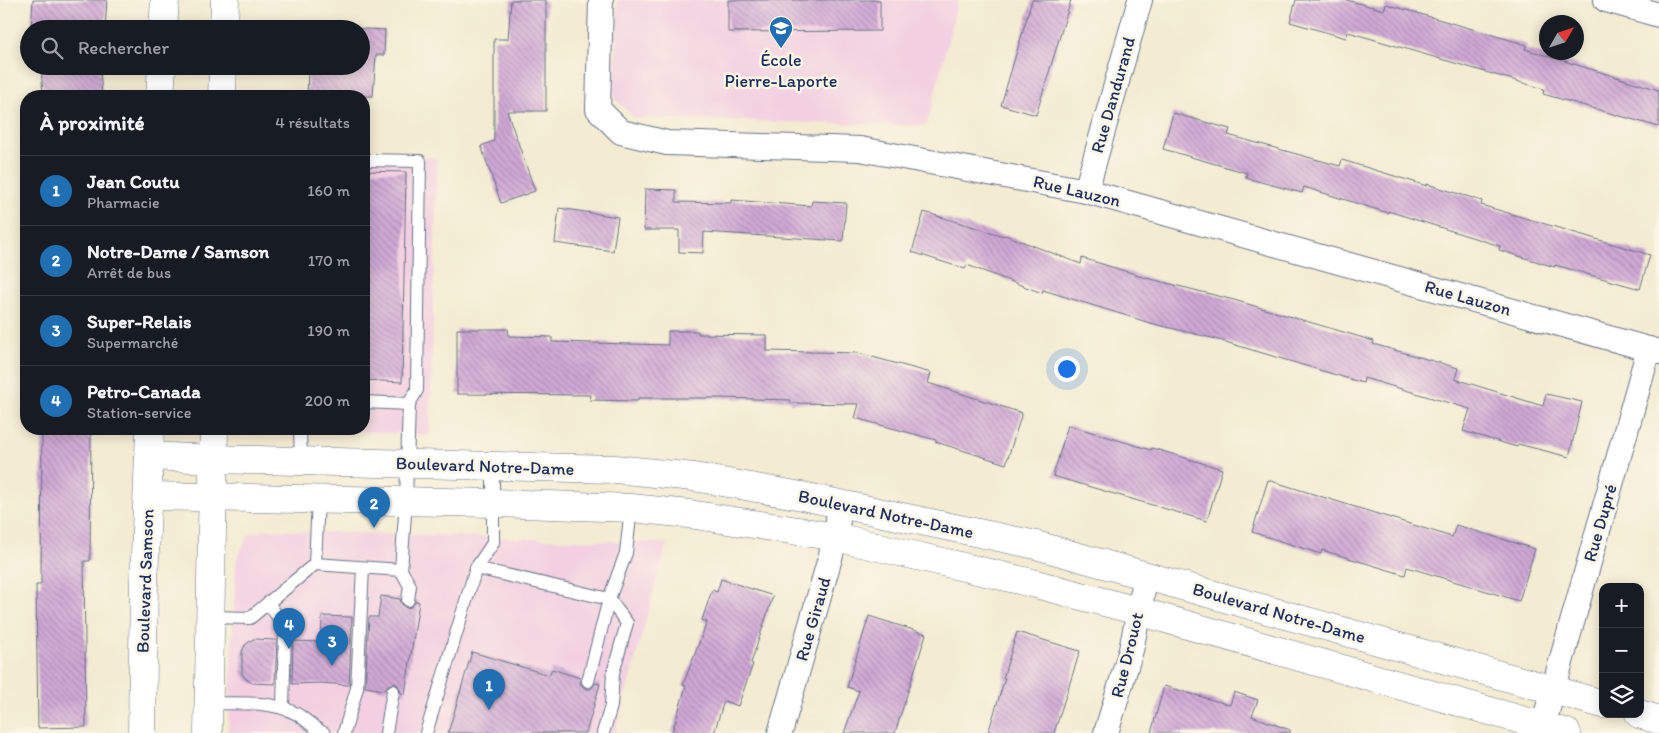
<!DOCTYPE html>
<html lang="fr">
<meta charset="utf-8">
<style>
body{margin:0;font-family:Itim,sans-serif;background:#242831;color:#f1f3f6}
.controls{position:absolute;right:15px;bottom:15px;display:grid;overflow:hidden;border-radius:10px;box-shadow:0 2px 12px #0003}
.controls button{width:45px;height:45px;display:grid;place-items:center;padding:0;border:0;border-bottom:1px solid #363941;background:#171b24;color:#f1f3f6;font:25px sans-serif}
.compass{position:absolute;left:1539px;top:15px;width:45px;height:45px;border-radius:50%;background:#171b24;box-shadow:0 2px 12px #0003;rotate:51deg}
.you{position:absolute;left:1066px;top:368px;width:18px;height:18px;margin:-12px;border:4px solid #fff;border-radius:50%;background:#1a73e8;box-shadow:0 0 0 8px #1a73e833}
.badge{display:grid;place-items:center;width:32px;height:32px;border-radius:50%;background:#1f6fb2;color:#fff;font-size:16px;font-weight:700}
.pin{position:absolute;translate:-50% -41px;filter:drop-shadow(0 1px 2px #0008)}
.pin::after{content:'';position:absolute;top:26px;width:18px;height:15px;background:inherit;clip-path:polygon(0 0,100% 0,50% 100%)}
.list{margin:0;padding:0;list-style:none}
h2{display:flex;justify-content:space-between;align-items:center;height:65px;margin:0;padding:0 20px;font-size:21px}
h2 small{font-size:16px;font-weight:400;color:#9ea1a6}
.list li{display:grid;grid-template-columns:32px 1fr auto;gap:15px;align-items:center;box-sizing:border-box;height:70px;padding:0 20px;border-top:1px solid #363941}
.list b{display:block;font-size:19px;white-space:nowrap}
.list p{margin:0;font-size:16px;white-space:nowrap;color:#9ea1a6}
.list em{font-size:16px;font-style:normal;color:#9ea1a6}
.icon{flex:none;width:28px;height:28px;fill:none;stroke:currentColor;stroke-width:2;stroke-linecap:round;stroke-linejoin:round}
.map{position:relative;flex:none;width:1659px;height:733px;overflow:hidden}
.search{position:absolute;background:#171b24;box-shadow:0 2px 12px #0003;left:20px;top:20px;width:350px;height:55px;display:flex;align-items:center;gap:12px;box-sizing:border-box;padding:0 18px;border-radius:28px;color:#9ea1a6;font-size:19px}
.panel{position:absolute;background:#171b24;box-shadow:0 2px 12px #0003;left:20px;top:90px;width:350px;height:345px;border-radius:20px}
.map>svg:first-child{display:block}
</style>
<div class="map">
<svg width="1659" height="733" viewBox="0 0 1659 733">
<defs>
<pattern id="building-back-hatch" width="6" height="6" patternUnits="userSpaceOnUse" patternTransform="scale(1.25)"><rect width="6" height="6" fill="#d0a9d5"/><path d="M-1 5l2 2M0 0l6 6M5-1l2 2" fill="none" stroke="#a88ab0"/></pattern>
</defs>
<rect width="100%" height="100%" fill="#fcf5e5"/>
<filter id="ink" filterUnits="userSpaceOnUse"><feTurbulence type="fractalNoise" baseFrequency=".02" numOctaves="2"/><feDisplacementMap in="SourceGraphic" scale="10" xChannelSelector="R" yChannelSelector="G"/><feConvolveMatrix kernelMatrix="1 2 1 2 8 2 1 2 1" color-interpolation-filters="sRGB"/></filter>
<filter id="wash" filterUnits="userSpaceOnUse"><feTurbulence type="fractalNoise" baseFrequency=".0096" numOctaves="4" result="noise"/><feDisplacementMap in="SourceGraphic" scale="20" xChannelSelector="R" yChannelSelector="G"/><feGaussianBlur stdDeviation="1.12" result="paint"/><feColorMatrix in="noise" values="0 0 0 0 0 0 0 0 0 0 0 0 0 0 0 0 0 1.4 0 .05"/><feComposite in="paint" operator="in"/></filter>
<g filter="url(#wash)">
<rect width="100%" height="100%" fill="#f3ebd2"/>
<g fill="#f2cfe1">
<path d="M618,0H958L927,126L635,118L614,98Z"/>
<path d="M364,155L437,158L430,435L315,429H364Z"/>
<path d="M266,530L667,543L615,733H228L236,562L248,535Z"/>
</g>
<g id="blocks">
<g fill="url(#building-back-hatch)">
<path d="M33,0H107L105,29H31Z"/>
<path d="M511,0H546V111H507L535,191L501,203L481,146L494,141V39H508Z"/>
<path d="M728,0H880V31L728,32Z"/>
<path d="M1032,0H1071L1036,115L1001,105Z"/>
<path d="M1296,0H1347L1384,10L1386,4L1527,45L1525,49L1659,90V127L1543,94L1544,89L1348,32L1346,38L1290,22Z"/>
<path d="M314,26L385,30L384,55H376L373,96H307L308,72L312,73V66H361V29H314Z"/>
<path d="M41,66H100L102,96H43Z"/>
<path d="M1173,113L1230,129L1228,135L1340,166L1342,160L1427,186V184L1482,201L1481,205L1650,255L1640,289L1555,265V267L1499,250L1500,246L1388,211V213L1304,187L1302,193L1246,178L1247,173L1163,149Z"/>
<path d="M364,171L406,172L402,382L364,380Z"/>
<path d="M645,189L676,190V202L731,203V200L811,206L812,201L846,203L843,241L704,232L703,253L679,252V230H644Z"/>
<path d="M559,208L618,217L613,251L555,243Z"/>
<path d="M924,212L1004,236L1005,235L1081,264L1082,258L1135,274V275L1234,300L1374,341L1373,344L1458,368L1455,379L1543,406L1546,394L1582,402L1569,457L1518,444L1517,447L1463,431L1470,409L1364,378L1363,383L1212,338L1150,323L1043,290L1042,293L967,265L965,269L912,252Z"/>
<path d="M457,329H508L509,336L552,337V342L668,345V331H698V334L767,335V351L858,353L931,373L928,383L1022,413L1006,464L936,442V440L855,418L859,404L790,403V400L719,398H638V401L590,400L591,395L457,394Z"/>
<path d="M1068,425L1151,450L1152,448L1222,469L1207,521L1053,476Z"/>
<path d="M42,429H91L90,561H84L86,727L38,728L36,585H41Z"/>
<path d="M1268,480L1452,537L1456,525L1535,549L1519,601L1407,567L1405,575L1322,550L1321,554L1252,532Z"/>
<path d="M721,579L773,596L751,663L753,664L738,706L724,701L714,733H672L686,686L683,685L707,622L702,620L712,590L717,592Z"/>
<path d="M381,596L400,599L401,603L406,608L411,607L416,601L419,602L405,694L401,693L398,685L394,683L387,686L385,690L365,687L369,617H378Z"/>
<path d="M322,616L352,617L349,685L320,683L292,684L293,641L321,642Z"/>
<path d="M869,616L926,634L895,733H844L859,691L847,687Z"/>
<path d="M1017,632L1080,651L1054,733H988L1005,678H1003Z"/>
<path d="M253,639L277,640L275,684L252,683L246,679L242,674V652L245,645Z"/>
<path d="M472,652L549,675L552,669L580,678V684L586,689H591L596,683L600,684L586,733H448Z"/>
<path d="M1164,686L1230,705L1234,692L1258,700L1252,716L1290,730V733H1151Z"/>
</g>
</g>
</g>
<g filter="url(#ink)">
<use href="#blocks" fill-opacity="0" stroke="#677187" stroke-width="1"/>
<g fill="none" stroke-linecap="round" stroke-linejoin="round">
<g stroke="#677187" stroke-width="14">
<g id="service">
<path d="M364,160L420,161L417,390L409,404"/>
<path d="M300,429L301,461"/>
<path d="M315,564L401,570L406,501L409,404L364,402"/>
<path d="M476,568L609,599L626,553L631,508"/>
<path d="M401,570L410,586L408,600"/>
<path d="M268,603L283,624L285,630L283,708"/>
<path d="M210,617L250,618L315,564L318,500"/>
<path d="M588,681L609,599"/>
<path d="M209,703C236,704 270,700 295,713C305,718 313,728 324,733"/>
<path d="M344,733L357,688L363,568"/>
<path d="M386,733L393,691"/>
<path d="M426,733L476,568L493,543V466"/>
<path d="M603,733L611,706L613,673L627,623L609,599"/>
</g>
</g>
<g stroke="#677187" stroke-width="26">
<g id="minor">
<path d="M601,0L598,109L621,132L667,143L860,149L1086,191L1659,352"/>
<path d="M1606,0L1659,15"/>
<path d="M1086,191L1140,0"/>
<path d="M1543,726L1649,349"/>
<path d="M780,733L836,537L840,503"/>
<path d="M1106,733L1131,650L1146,576"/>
</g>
</g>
<g stroke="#677187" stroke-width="29">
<g id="tertiary">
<path d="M163,29L165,0"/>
<path d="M224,29L225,0"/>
<path d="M160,96L162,66"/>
<path d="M222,96L223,66"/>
<path d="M149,456L213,459L615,469L694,477L802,496L1036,545L1603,704"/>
<path d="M148,496L494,503L631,508L689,514L836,537L1032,583L1138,611L1567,733"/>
<path d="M1639,714L1659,720"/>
<path d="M142,733L144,581L150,429"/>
<path d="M208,733L214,429"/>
</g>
</g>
<use href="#service" stroke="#fff" stroke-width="12"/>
<use href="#minor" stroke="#fff" stroke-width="24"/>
<use href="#tertiary" stroke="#fff" stroke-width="28"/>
</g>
</g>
<defs>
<g id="school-pin" transform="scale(1.25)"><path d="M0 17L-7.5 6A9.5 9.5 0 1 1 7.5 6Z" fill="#1f6fb2" stroke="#fcf5e5"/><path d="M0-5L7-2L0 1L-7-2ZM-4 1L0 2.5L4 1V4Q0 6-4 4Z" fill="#fff"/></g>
</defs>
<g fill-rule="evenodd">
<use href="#school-pin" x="781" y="28"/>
</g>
<g text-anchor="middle" stroke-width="5" stroke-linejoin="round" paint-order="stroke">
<g font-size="18" fill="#1b2f5e" stroke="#fcf5e5">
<text x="781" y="66">École<tspan x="781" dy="21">Pierre-Laporte</tspan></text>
</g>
<g font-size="18" fill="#1b2f5e" stroke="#fcf5e5">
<text transform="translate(1113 95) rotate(-74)" y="6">Rue Dandurand</text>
<text transform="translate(1077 191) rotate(13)" y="6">Rue Lauzon</text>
<text transform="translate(1468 298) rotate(16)" y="6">Rue Lauzon</text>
<text transform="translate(485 466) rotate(2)" y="6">Boulevard Notre-Dame</text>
<text transform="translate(886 514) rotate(12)" y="6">Boulevard Notre-Dame</text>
<text transform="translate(1600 523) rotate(-74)" y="6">Rue Dupré</text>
<text transform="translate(145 581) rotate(-88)" y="6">Boulevard Samson</text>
<text transform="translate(1279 613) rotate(16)" y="6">Boulevard Notre-Dame</text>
<text transform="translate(813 619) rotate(-74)" y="6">Rue Giraud</text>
<text transform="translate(1127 655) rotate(-76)" y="6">Rue Drouot</text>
</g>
</g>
</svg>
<div class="controls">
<button>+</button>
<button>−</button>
<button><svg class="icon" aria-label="layers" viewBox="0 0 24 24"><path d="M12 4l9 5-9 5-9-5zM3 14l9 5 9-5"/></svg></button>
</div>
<svg class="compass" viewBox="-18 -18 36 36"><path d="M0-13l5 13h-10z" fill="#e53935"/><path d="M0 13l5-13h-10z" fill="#9ea1a6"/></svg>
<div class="you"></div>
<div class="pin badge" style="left:489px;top:710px">1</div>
<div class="pin badge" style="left:374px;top:528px">2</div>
<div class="pin badge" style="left:332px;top:666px">3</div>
<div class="pin badge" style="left:289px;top:649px">4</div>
<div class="search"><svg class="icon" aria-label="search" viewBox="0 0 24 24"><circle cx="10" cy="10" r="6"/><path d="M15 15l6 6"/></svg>Rechercher</div>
<section class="panel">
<h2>À proximité<small>4 résultats</small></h2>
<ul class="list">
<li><span class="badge">1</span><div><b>Jean Coutu</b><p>Pharmacie</p></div><em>160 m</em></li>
<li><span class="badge">2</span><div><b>Notre-Dame / Samson</b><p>Arrêt de bus</p></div><em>170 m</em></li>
<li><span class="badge">3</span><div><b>Super-Relais</b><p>Supermarché</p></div><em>190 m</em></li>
<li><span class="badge">4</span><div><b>Petro-Canada</b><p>Station-service</p></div><em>200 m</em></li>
</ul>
</section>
</div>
